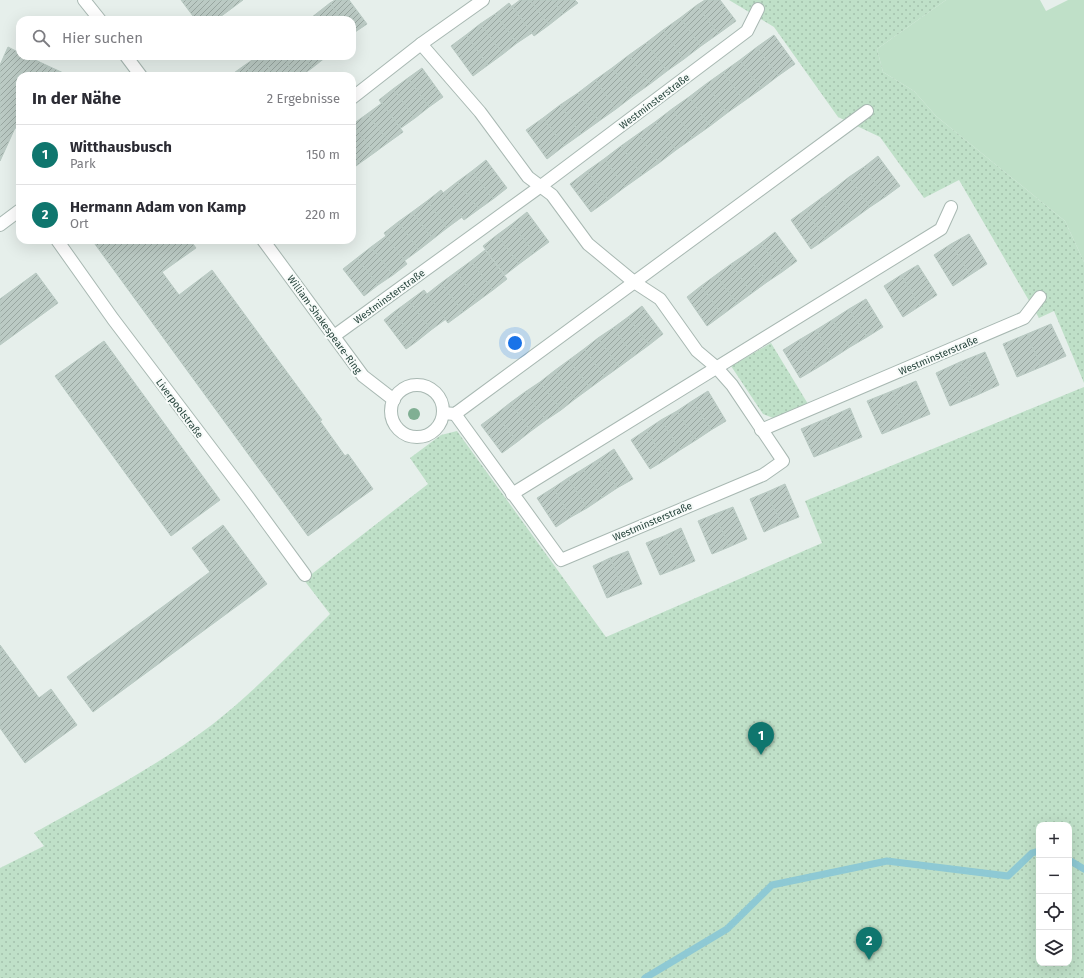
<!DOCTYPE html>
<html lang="de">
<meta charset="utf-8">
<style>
body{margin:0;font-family:"Fira Sans",sans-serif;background:#f7f7f7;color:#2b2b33}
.controls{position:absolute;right:12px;bottom:12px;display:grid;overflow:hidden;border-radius:8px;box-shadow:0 4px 16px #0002}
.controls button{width:36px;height:36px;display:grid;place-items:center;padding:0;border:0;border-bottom:1px solid #e1e1e2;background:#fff;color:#2b2b33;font:20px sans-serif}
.you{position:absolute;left:515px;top:343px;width:14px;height:14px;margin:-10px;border:3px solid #fff;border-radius:50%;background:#1a73e8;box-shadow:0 0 0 6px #1a73e833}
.badge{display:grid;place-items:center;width:26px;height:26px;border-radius:50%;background:#0f766e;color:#fff;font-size:13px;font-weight:700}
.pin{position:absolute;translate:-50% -33px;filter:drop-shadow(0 1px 2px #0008)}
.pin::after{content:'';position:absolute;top:21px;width:14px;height:12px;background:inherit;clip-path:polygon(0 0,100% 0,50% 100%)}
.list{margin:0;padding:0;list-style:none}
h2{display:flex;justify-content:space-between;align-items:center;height:52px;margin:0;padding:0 16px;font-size:17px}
h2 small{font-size:13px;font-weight:400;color:#7c7c81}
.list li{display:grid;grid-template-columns:26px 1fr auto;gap:12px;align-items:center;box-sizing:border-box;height:60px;padding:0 16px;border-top:1px solid #e1e1e2}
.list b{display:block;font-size:15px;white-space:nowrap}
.list p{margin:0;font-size:13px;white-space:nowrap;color:#7c7c81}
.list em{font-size:13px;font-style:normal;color:#7c7c81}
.icon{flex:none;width:22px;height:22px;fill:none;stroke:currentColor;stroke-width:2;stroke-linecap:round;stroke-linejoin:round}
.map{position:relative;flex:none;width:1084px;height:978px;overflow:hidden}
.search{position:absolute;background:#fff;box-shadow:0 4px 16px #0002;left:16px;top:16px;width:340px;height:44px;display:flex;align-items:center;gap:10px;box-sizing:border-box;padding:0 14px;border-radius:12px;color:#7c7c81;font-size:15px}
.panel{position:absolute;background:#fff;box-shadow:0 4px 16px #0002;left:16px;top:72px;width:340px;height:172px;border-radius:12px}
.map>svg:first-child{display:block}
</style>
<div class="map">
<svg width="1084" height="978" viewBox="0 0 1084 978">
<defs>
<pattern id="park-dots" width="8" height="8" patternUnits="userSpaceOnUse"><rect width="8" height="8" fill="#bfe0c8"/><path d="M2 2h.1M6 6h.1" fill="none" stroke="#a4c1ad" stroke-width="1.8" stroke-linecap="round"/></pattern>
<pattern id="building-hatch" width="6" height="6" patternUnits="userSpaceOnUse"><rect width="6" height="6" fill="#bbcac4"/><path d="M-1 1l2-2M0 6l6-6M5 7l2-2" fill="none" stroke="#98a6a0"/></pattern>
</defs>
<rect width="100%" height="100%" fill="#e6efeb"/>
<path fill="#bfe0c8" d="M946,0H1040L1046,11L1068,0H1084V262L1065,221L936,116L914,91L883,72L877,49Z"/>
<g fill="url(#park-dots)" fill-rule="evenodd">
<path d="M729,0H946L877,49L883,72L914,91L936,116L1065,221L1084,262V383L1054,311L1039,318L959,180L924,198L880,137L838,117L774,27Z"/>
<path d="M771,343L808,404L773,418L763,414L731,366Z"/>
<path d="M1084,387V978H0V868L44,846L34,833C95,799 157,766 213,724C255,691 292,652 330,614L304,580L428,484L410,458L441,435L457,431L606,637L822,543L805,501ZM1039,825H1069V963H1039Z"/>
</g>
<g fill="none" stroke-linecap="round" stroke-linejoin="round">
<g stroke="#8ec9d4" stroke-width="7">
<path d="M1069,860L1084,869"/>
<path d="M645,978L727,929L772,885L887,861L1008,876L1032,853L1039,851"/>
</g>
</g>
<g fill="url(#building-hatch)" stroke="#b8c9c2">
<path d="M181,0H243L216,20H196Z"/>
<path d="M335,0H349L367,24L352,34V20H342L330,3Z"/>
<path d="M520,0H530L549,25L534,36L512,6Z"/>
<path d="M530,0H553L563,14L549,25Z"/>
<path d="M553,0H575L578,3L563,14Z"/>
<path d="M705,0H720L736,21L718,34L697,5Z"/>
<path d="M330,3L342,20H321L316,14Z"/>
<path d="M509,3L532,33L517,43L495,14Z"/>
<path d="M697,5L718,34L701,46L680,18Z"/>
<path d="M316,14L321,20H308Z"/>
<path d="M495,14L517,43L503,54L480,24Z"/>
<path d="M680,18L701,46L684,59L663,30Z"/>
<path d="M480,24L503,54L488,65L466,35Z"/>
<path d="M663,30L684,59L667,71L646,43Z"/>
<path d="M466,35L488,65L473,76L451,46Z"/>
<path d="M774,35L795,64L778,76L757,47Z"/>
<path d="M646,43L667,71L650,84L629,55Z"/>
<path d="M8,47L20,53V56H27L48,66L43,76H20V129L15,128L0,161V65Z"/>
<path d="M757,47L778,76L761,89L740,60Z"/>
<path d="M629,55L650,84L633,96L612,68Z"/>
<path d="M258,56H260L275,76H253L245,65Z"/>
<path d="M265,56H282L296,76H275L262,59Z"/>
<path d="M282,56H304L312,68L301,76H296Z"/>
<path d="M304,56H325L326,57L312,68Z"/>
<path d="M740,60L761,89L744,101L723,72Z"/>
<path d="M245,65L253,76H231V75Z"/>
<path d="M48,66L70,76H43Z"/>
<path d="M422,68L443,97L429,107L408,78Z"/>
<path d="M612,68L633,96L616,109L595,80Z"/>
<path d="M723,72L744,101L727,113L706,84Z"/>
<path d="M408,78L429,107L415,118L393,89Z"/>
<path d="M595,80L616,109L599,121L578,93Z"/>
<path d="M706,84L727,113L710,126L689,97Z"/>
<path d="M393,89L415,118L401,128L379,100Z"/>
<path d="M578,93L599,121L581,134L560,105Z"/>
<path d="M689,97L710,126L693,138L672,109Z"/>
<path d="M382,103L403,132L389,142L367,114Z"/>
<path d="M560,105L581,134L564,146L543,118Z"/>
<path d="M672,109L693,138L676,150L655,122Z"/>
<path d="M367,114L389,142L374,153L353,124Z"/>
<path d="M543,118L564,146L547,159L526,130Z"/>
<path d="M655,122L676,150L659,163L638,134Z"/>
<path d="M353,124L374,153L360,163L352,152Z"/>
<path d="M638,134L659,163L642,175L621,146Z"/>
<path d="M621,146L642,175L625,187L604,159Z"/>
<path d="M352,152L360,163L352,169Z"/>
<path d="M878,156L900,186L885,197L864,167Z"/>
<path d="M604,159L625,187L608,200L587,171Z"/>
<path d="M486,160L507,188L493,199L472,171Z"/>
<path d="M864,167L885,197L870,207L849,177Z"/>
<path d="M472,171L493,199L479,209L457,182Z"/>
<path d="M587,171L608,200L591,212L570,184Z"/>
<path d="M849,177L870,207L855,218L835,188Z"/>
<path d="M457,182L479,209L464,220L443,193Z"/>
<path d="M835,188L855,218L841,228L820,199Z"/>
<path d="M441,190L462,217L447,228L427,201Z"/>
<path d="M820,199L841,228L826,239L805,210Z"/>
<path d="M427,201L447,228L433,239L412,212Z"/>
<path d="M805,210L826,239L811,249L791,220Z"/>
<path d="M412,212L433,239L419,250L398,222Z"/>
<path d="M527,212L549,242L534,253L512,224Z"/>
<path d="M398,222L419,250L404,261L384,233Z"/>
<path d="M512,224L534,253L519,264L497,235Z"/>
<path d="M775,232L797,261L782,272L761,243Z"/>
<path d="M969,234L987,264L970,275L951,244Z"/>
<path d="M497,235L519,264L505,275L483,246Z"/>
<path d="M386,236L407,264L393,275L371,247Z"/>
<path d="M92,240H190L196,248L162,272L179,295L212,270L322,420L320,421L345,456L348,454L373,489L308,536Z"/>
<path d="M761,243L782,272L767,282L746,254Z"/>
<path d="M951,244L970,275L953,286L934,255Z"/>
<path d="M371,247L393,275L378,285L357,258Z"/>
<path d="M485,250L507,279L493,290L471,261Z"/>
<path d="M746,254L767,282L752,293L731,264Z"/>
<path d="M357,258L378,285L364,296L343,269Z"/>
<path d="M471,261L493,290L478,301L456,272Z"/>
<path d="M731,264L752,293L737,304L716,275Z"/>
<path d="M918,265L937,295L920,306L901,275Z"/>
<path d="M456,272L478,301L463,312L441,283Z"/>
<path d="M36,273L58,303L0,345V299Z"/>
<path d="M716,275L737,304L722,315L701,286Z"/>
<path d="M901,275L920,306L903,317L884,286Z"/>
<path d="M441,283L463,312L448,323L427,294Z"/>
<path d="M701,286L722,315L707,326L687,297Z"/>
<path d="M424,290L446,319L431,330L409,301Z"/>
<path d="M866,299L883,327L867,337L849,309Z"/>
<path d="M409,301L431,330L416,342L394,312Z"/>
<path d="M642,306L663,334L649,345L628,317Z"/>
<path d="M849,309L867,337L850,347L832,320Z"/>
<path d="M394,312L416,342L406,349L384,320Z"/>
<path d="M628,317L649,345L634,356L613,328Z"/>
<path d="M832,320L850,347L833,358L816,330Z"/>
<path d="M1051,324L1066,356L1041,367L1027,334Z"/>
<path d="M613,328L634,356L619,367L598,338Z"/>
<path d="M816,330L833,358L817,368L799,340Z"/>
<path d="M1027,334L1041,367L1017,377L1003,344Z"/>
<path d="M598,338L619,367L605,377L584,349Z"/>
<path d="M799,340L817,368L800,378L783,350Z"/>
<path d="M104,341L220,500L171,536L55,376Z"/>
<path d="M584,349L605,377L590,388L569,360Z"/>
<path d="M985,352L999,385L975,396L960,362Z"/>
<path d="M569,360L590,388L575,399L554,371Z"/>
<path d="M960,362L975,396L950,406L936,373Z"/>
<path d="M554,371L575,399L561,410L540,382Z"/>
<path d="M916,381L930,414L906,424L892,391Z"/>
<path d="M540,382L561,410L546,420L525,392Z"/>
<path d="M708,391L726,421L711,430L692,401Z"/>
<path d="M892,391L906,424L882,434L867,401Z"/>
<path d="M525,392L546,420L531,431L510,403Z"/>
<path d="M692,401L711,430L696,440L677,411Z"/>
<path d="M510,403L531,431L517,442L496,414Z"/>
<path d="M850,408L862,437L838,447L825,419Z"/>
<path d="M677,411L696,440L680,450L661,420Z"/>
<path d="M496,414L517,442L502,453L481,425Z"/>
<path d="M825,419L838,447L814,457L801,429Z"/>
<path d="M661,420L680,450L665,460L646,430Z"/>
<path d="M646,430L665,460L650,469L631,440Z"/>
<path d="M614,449L633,479L617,488L599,459Z"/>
<path d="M599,459L617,488L602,498L583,469Z"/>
<path d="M583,469L602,498L587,508L568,478Z"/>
<path d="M568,478L587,508L571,517L553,488Z"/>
<path d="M785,484L799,517L781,524L767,492Z"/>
<path d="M553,488L571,517L556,527L537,498Z"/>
<path d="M767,492L781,524L764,532L750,499Z"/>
<path d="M733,507L747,539L729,547L715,514Z"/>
<path d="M715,514L729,547L712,554L698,521Z"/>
<path d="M223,525L267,584L93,712L67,677L210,572L192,548Z"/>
<path d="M681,528L695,561L678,568L664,536Z"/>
<path d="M664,536L678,568L660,575L646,543Z"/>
<path d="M628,551L642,584L624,591L610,558Z"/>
<path d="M610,558L624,591L607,598L593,566Z"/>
<path d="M0,645L39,698L51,689L77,725L25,763L0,728Z"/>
</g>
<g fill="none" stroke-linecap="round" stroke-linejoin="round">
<g stroke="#a8b8b2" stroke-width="14">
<g id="service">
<path d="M421,44L483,0"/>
<path d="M541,186L747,31L758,9"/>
</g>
</g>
<g stroke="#a8b8b2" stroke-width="14">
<g id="minor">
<path d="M84,0L100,20"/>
<path d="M126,56L141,76"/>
<path d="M352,98L421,44L480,112L528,177L552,195L588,244L634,282L660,299L697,351L716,367L732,385L783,461L763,475L561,560L455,414"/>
<path d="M0,225L20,210"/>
<path d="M57,240L113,319L248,497L305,575"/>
<path d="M263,240L363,376L394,400"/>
<path d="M334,336L541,186"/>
<circle cx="417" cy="411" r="26"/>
<path d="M443,413L455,414L867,111"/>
<path d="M761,430L1024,318L1040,297"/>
<path d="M512,494L941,229L951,207"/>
</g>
</g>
<use href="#service" stroke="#fff" stroke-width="12"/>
<use href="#minor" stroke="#fff" stroke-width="12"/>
</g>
<circle fill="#80af93" cx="414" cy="414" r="6"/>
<g text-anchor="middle" stroke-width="4" stroke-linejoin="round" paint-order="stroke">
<g font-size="10" fill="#24423a" stroke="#f7fbf9">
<text transform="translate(654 101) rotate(-37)" y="4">Westminsterstraße</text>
<text transform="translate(389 296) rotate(-36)" y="4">Westminsterstraße</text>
<text transform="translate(325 324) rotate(54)" y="4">William-Shakespeare-Ring</text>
<text transform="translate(938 355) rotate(-23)" y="4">Westminsterstraße</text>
<text transform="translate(180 408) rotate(53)" y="4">Liverpoolstraße</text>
<text transform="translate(652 521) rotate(-23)" y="4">Westminsterstraße</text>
</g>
</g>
</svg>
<div class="controls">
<button>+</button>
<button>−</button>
<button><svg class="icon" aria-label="locate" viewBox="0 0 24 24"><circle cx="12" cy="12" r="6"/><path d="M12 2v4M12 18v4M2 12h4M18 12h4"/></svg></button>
<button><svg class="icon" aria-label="layers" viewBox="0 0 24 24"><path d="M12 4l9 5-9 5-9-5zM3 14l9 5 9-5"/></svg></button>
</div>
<div class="you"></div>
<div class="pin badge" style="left:761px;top:755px">1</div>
<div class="pin badge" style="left:869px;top:960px">2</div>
<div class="search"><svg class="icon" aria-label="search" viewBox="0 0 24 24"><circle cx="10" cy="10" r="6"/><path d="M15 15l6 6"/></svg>Hier suchen</div>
<section class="panel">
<h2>In der Nähe<small>2 Ergebnisse</small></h2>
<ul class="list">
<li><span class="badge">1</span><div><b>Witthausbusch</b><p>Park</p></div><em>150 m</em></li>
<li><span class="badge">2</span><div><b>Hermann Adam von Kamp</b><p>Ort</p></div><em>220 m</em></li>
</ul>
</section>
</div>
